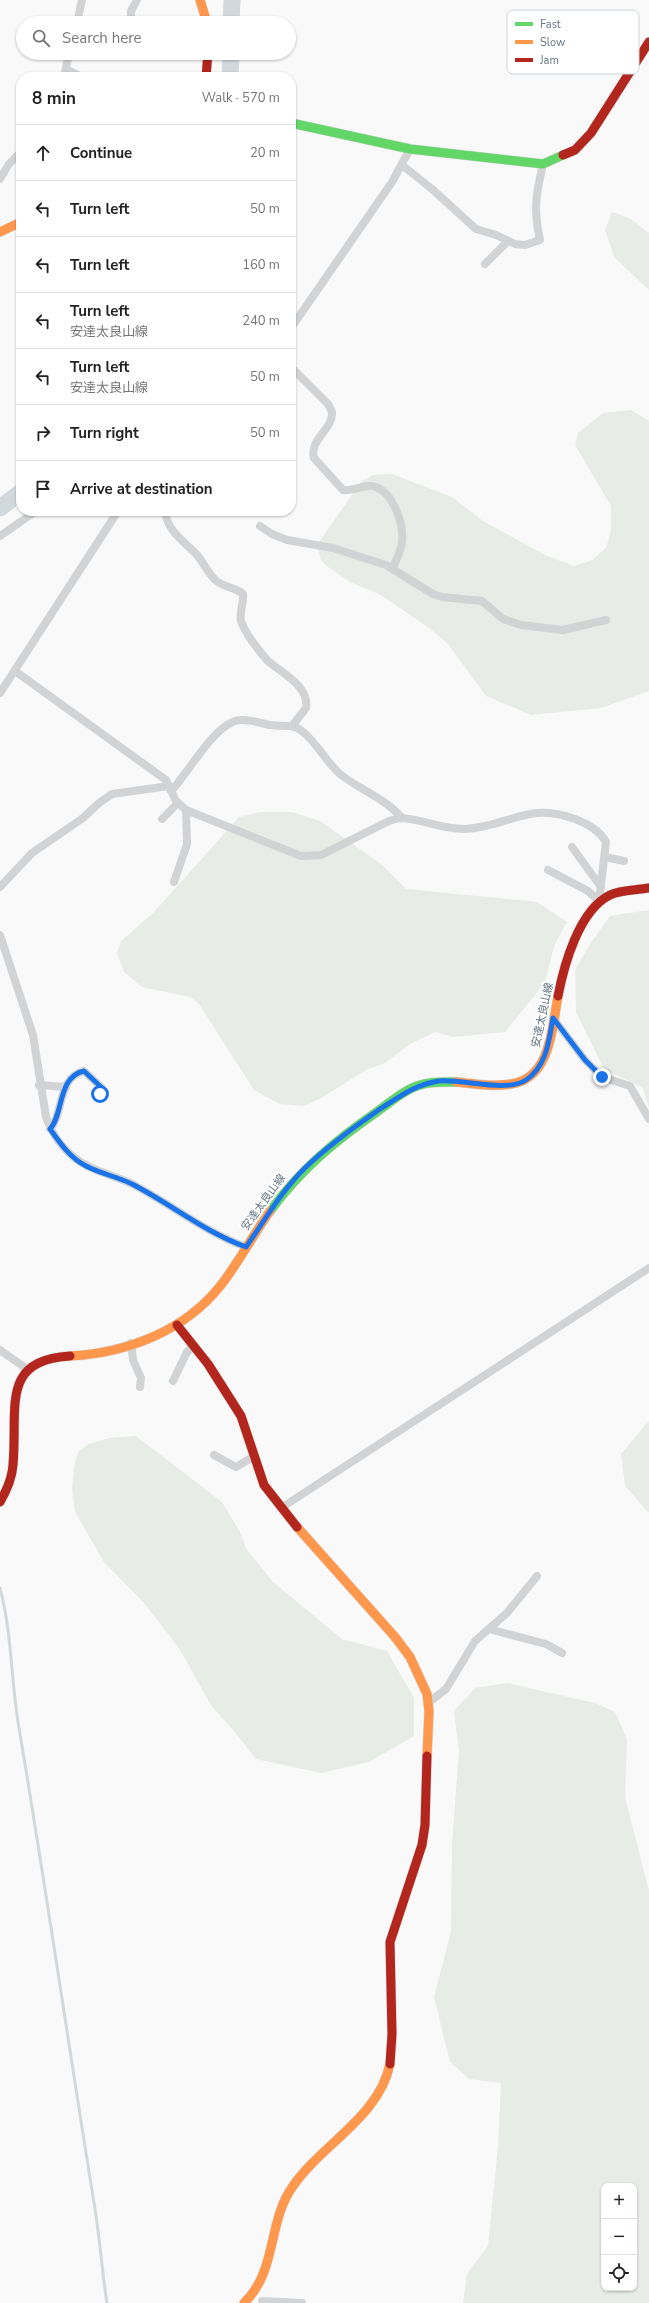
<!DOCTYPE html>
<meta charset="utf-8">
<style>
body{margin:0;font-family:"Nunito Sans","Noto Sans JP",sans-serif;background:#f2f2f2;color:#222}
.controls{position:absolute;right:12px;bottom:12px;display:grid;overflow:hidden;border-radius:8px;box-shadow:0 1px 3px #0004}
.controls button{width:36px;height:36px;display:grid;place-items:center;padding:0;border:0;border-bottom:1px solid #e0e0e0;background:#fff;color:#222;font:20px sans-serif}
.stop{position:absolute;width:12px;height:12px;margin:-9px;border:3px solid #1a73e8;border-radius:50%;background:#fff}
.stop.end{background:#1a73e8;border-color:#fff;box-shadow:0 1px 4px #0008}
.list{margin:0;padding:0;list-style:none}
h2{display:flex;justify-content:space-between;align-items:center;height:52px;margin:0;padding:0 16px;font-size:17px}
h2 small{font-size:13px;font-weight:400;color:#767676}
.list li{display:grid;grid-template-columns:26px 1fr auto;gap:12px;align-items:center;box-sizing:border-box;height:56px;padding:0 16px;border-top:1px solid #e0e0e0}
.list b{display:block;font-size:15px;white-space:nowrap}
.list p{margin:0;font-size:13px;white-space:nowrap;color:#767676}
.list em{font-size:13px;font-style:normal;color:#767676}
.icon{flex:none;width:22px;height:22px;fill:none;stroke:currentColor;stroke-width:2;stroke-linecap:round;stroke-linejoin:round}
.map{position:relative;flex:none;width:649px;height:2303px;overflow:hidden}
.search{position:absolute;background:#fff;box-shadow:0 1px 3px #0004;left:16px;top:16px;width:280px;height:44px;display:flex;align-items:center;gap:10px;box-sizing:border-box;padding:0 14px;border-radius:22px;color:#767676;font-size:15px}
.panel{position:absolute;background:#fff;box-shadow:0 1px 3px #0004;left:16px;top:72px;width:280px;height:444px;border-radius:16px}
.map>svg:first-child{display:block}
</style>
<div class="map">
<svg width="649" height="2303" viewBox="0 0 649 2303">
<rect width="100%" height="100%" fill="#f9f9f9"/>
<g fill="#e8ece7" fill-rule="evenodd">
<path d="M612,212L629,218L649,233V290L614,257L605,230Z"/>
<path d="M631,410L649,421V691L601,708L531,715L486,696L448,644L429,628L381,595L350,582L328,567L321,560L317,545L361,482L373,475L392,474L452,497L483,521L547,556L574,566L592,560L606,548L611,530V506L575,445L578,433L603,413Z"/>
<path d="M261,812H292L320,821L381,864L406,889L537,902L567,922L554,946L545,983L505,1032L453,1037L435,1032L410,1044L385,1063L366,1070L323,1097L304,1106L280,1104L254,1090L199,1004L190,997L142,987L124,972L117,953L121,941L155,911L239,817Z"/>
<path d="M649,910V1108L643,1088L604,1069L576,1012L575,970L590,944L610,916Z"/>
<path d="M649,1421V1513L625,1486L621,1454Z"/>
<path d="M136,1436L222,1502L240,1532L247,1550L273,1582L342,1639L387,1651L414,1698V1736L369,1762L321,1773L256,1759L235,1732L212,1707L179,1648L144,1603L104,1562L75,1512L72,1490L74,1467L78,1452L89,1444L109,1438Z"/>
<path d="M507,1683L595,1703L615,1712L627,1739L625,1797L649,1891V2303H463L467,2274L488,2246L498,2145L501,2083L469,2079L450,2062L434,1997L451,1931L452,1843L459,1751L454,1711L475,1688ZM604,2186H634V2288H604Z"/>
</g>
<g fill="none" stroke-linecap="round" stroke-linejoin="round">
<path stroke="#d1d9dc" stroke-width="3" d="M0,1588C12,1633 11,1682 19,1728C46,1888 69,2049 95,2209C100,2240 102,2272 107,2303"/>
<g stroke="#d1d9dc" stroke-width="17">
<path d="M231,23L232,0"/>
<path d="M230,77L231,53"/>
<path d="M0,508L21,492"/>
</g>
<g stroke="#d6d7d8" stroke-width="10">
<g id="fast">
<path d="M291,123L410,149L543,164L563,155"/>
<path d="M270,1211C302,1168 335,1141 378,1111C391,1102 405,1089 420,1085C431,1081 444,1082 456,1082"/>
</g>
</g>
<g stroke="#d6d7d8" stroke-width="10">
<g id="slow">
<path d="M200,0L207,23"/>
<path d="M0,232L21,222"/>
<path d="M456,1082C474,1084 493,1087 511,1084C551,1078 552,1028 558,996"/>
<path d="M70,1356C127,1353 185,1331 221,1285C239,1262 253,1235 270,1211"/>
<path d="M297,1527L395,1637L410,1657L427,1694L429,1711L427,1756"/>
<path d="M244,2303C278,2270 267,2222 293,2186C322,2144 379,2117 390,2064"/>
</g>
</g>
<g stroke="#d6d7d8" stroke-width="10">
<g id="jam">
<path d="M206,77L208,53"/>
<path d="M563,155L575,150L591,133L649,42"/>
<path d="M558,996C564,965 579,910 610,895C620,890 637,890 649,888"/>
<path d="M177,1325L208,1364L241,1416L264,1485L297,1527"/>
<path d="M0,1502C7,1490 12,1479 13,1465C18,1407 0,1360 70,1356"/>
<path d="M390,2064L392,2034L390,1942L422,1845L425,1825L427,1756"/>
</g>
</g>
<g stroke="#d1d3d4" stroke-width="8">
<path d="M137,0L131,11V18L139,23"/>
<path d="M77,23L82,0"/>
<path d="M66,69L82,77"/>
<path d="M64,77L69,53"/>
<path d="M402,165L432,189L476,229L496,235L515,244L525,245L540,240C533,208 536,195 543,164"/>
<path d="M0,179L9,164L21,152"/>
<path d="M485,264L508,241"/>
<path d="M291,328L392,182L410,149"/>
<path d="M291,367L328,404L332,412C333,430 309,439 314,458L343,490C353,492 365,483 376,487C394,494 404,525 402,542C401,551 396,560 393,568"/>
<path d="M165,511C167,531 184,541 197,555C204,563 209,576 218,582C226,588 235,587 243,594C244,602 239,613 241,621C245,633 259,651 267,660C281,673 310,686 306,708L292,726"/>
<path d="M260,526L272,534L287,540L333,548L386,565L433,594L442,597L482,601L503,619L521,625L563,630L606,620"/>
<path d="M0,536L36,511"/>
<path d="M15,671L166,780L176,801L186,810L301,856L321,855L389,821L399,818C421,818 442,830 465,829C509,827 527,801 575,819C588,824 599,830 606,842L599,901"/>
<path d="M0,693L118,511"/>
<path d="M171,791C188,774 215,722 240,720C249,719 260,723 270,725C281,727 292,723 302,731C318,744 326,762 340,774C360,790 385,798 402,818"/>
<path d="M162,819L178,803"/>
<path d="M572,847L601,887"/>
<path d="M605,857L624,861"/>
<path d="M548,870L588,891L599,901"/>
<path d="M174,882L187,844L186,810"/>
<path d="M0,887L32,853L83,818L99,803L112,794L169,786"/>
<path d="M0,935L33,1035L46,1117C52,1134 62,1148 76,1159C93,1172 115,1175 134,1185C172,1205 205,1232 246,1247"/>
<path d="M553,1018L585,1060L602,1077L630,1086L649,1119"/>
<path d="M39,1085L66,1087"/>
<path d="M50,1129C64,1114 57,1077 84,1071L102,1088L100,1093"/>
<path d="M131,1343L133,1360L141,1378L140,1387"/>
<path d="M0,1350L24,1367"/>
<path d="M173,1381L187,1352L194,1346"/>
<path d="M214,1455L236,1467L253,1457"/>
<path d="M281,1508L649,1268"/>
<path d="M489,1629L546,1644L562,1653"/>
<path d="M428,1703L446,1689L475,1641L507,1613L537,1576"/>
<path d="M262,2301L302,2303"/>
</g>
<use href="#fast" stroke="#63d668" stroke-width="9"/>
<use href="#slow" stroke="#ff974d" stroke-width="9"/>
<use href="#jam" stroke="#b3261e" stroke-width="9"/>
</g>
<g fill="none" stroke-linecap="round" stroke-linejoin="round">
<path stroke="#1a73e8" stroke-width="5" d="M100,1094L102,1088L84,1071C57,1077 64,1114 50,1129C60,1143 70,1158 86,1166C101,1174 119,1177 134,1185C172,1205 205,1232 246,1247C265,1220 282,1190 306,1167C329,1145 354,1127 380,1109C399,1097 416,1084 439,1081C464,1079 506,1093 526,1080C547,1066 549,1040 553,1018L585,1060L602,1077"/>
</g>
<g text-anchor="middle" stroke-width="4" stroke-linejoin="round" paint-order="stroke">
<g font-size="11" fill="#647583" stroke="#fff">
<text transform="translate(542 1015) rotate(-78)" y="4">安達太良山線</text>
<text transform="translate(263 1202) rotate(-54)" y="4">安達太良山線</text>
</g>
</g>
<rect x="507" y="10" width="132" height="64" rx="6" fill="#fff" stroke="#d0d6da" stroke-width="1"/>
<rect x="515" y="22" width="18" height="4" fill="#63d668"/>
<rect x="515" y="40" width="18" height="4" fill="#ff974d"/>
<rect x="515" y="58" width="18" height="4" fill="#b3261e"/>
<g font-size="11" fill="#647583">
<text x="540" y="28">Fast</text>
<text x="540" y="46">Slow</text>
<text x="540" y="64">Jam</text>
</g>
</svg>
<div class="controls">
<button>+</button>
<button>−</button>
<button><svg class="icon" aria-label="locate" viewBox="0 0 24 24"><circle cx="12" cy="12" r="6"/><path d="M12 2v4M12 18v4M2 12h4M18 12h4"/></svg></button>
</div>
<div class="stop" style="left:100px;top:1094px"></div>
<div class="stop end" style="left:602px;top:1077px"></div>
<div class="search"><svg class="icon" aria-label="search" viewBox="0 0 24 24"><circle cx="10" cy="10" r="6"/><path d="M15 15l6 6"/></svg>Search here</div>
<section class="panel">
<h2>8 min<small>Walk · 570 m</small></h2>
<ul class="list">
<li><svg class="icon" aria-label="ahead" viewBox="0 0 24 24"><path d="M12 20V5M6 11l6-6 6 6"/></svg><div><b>Continue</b></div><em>20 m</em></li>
<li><svg class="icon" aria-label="left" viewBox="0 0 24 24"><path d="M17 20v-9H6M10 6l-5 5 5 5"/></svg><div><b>Turn left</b></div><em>50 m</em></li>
<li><svg class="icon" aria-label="left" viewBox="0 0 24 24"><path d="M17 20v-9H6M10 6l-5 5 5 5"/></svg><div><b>Turn left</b></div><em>160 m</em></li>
<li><svg class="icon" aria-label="left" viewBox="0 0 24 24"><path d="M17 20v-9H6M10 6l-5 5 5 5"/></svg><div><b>Turn left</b><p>安達太良山線</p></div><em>240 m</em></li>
<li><svg class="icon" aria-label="left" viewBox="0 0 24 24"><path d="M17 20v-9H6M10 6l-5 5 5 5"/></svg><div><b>Turn left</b><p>安達太良山線</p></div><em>50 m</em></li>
<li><svg class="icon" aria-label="right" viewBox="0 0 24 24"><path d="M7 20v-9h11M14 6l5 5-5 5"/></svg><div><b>Turn right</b></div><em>50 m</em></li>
<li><svg class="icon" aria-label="arrive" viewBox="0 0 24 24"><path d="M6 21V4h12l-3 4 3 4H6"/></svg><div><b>Arrive at destination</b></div></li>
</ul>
</section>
</div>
